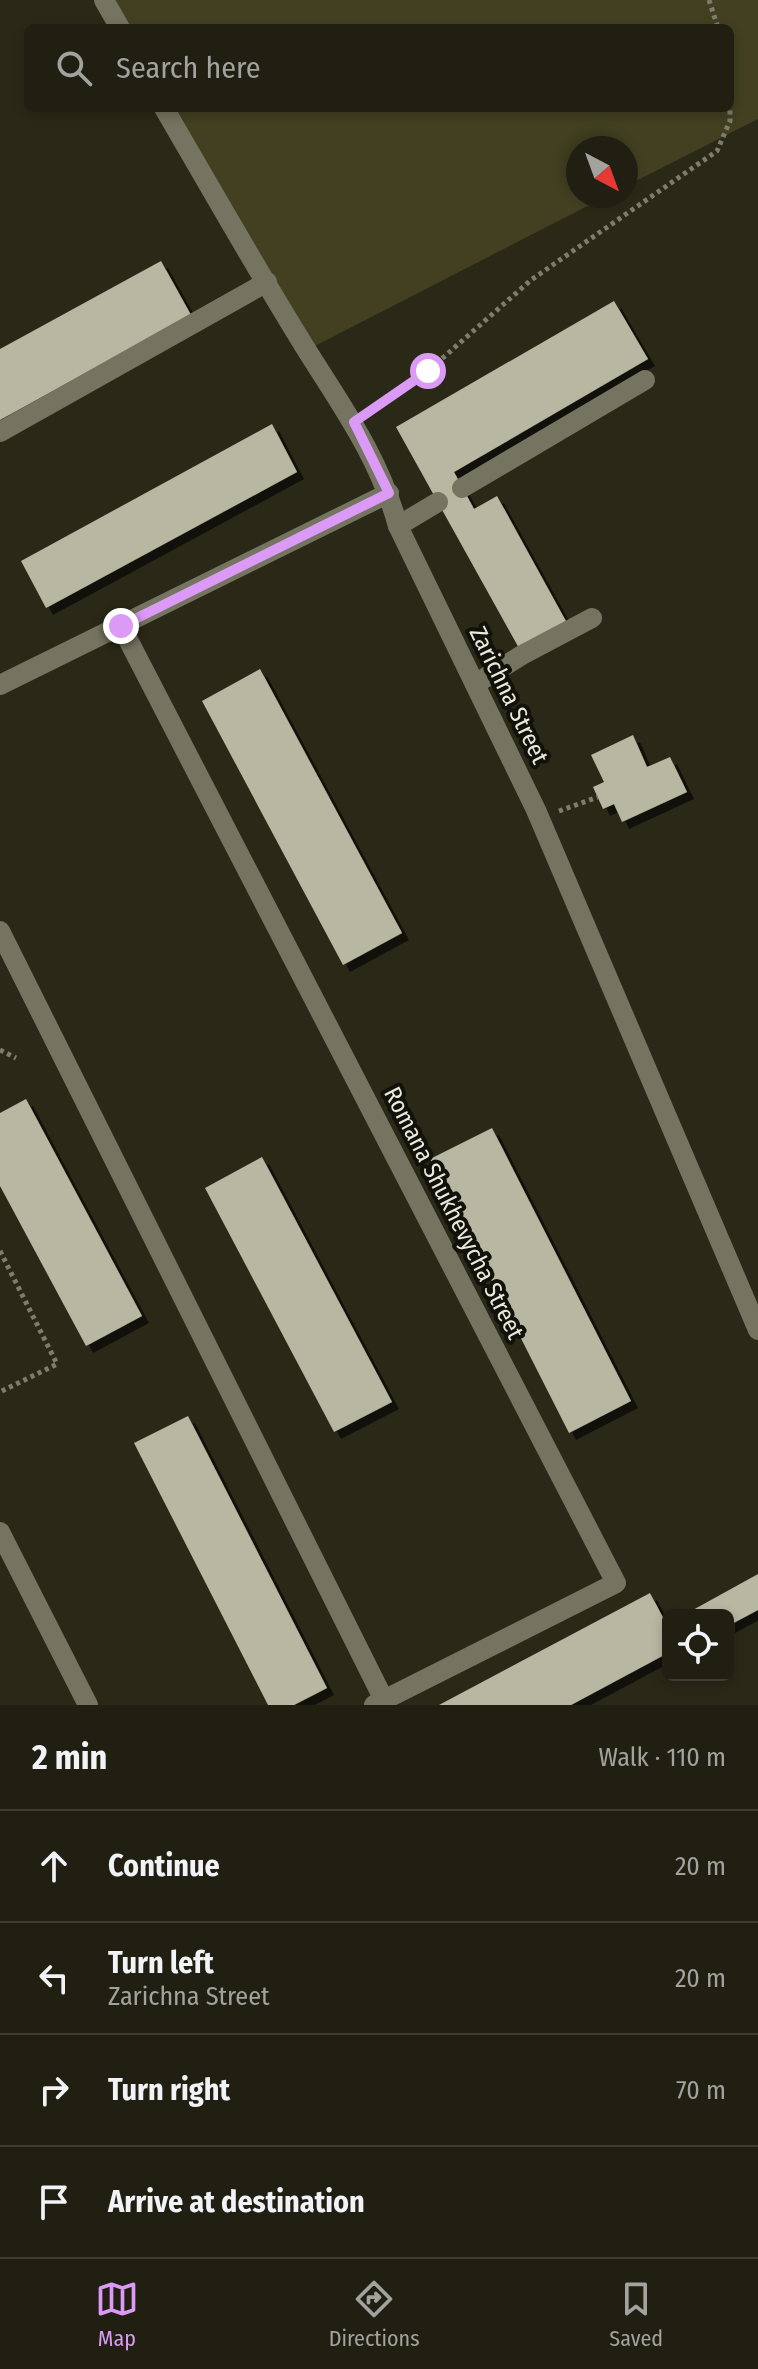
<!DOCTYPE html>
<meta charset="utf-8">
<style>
body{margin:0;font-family:"Fira Sans Condensed",sans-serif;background:#28271b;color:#f1f3f6}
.controls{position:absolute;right:24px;bottom:24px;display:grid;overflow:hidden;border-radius:12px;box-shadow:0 4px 12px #0003}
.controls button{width:72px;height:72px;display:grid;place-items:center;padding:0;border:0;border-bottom:2px solid #3d3d32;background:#201f12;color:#f1f3f6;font:40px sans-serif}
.compass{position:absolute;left:566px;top:136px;width:72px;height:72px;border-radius:50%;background:#201f12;box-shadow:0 4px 12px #0003;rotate:139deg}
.stop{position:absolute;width:24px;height:24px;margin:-18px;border:6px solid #da9af6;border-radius:50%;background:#fff}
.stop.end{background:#da9af6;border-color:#fff;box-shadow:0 2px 8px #0008}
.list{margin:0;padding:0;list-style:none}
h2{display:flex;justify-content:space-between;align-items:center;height:104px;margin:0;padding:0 32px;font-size:34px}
h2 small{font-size:26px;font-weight:400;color:#a2a29f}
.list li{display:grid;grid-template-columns:52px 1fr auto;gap:24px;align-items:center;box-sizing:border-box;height:112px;padding:0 32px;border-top:2px solid #3d3d32}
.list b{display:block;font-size:30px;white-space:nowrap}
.list p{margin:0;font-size:26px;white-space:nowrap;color:#a2a29f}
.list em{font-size:26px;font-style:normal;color:#a2a29f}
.icon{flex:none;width:44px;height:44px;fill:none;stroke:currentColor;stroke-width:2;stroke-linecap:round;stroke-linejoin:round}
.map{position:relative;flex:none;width:758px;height:1705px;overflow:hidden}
.search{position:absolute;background:#201f12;box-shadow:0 4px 12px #0003;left:24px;right:24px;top:24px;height:88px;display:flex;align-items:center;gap:20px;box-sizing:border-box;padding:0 28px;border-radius:12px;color:#a2a29f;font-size:30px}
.sheet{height:552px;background:#201f12}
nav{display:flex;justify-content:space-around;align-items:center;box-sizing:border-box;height:112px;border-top:2px solid #3d3d32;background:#201f12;font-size:22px;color:#a2a29f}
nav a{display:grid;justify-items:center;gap:4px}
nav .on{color:#da9af6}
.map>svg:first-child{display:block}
</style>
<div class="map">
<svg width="758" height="1705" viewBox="0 0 758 1705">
<defs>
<filter id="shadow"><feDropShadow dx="7" dy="7" stdDeviation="0" flood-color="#0009"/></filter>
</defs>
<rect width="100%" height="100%" fill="#2a2918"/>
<path fill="#424021" d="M104,0H758V119L626,186V148H578V196H607L307,350L164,108H730V28H120Z"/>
<g fill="#b8b7a1" filter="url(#shadow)">
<path d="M161,261L191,315L0,420V349Z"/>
<path d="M614,301L648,359L454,472L474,509L497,496L567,623L520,650L396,427Z"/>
<path d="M272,424L297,472L46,608L21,561Z"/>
<path d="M260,669L402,933L343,965L202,701Z"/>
<path d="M633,735L647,767L670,757L687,792L622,822L614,804L603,809L593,787L604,782L591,755Z"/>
<path d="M26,1099L142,1316L86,1346L0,1186V1113Z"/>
<path d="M492,1128L631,1401L569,1433L430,1159Z"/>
<path d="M262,1157L392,1402L334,1432L205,1188Z"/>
<path d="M188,1416L327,1688L294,1705H268L134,1443Z"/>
<path d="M758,1574V1610L728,1626V1615H693L691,1611Z"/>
<path d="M650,1593L668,1627V1653L571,1705H439Z"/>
</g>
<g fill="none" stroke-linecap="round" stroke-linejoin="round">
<g stroke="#7d7c6e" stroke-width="5" stroke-dasharray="4 4" stroke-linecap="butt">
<path d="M709,0L718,28"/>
<path d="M371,410L428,371L531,280L717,151L730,121V108"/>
<path d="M559,811L598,797"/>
<path d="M0,1050L16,1058"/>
<path d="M0,1251L57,1364L0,1392"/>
</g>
<g stroke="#757460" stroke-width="20">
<path d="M104,0L120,28"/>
<path d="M164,108C211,189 257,270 306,349C343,408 379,457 398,526L536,810L758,1330"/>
<path d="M0,432L267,282"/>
<path d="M462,488L645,380"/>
<path d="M398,526L438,502"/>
<path d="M121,626L616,1583L374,1705"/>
<path d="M475,684L522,655L592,618"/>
<path d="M0,685L389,493"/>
<path d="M0,931L384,1700"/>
<path d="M0,1532L88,1705"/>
</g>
</g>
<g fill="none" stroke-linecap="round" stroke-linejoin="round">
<path stroke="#da9af6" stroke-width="10" d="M121,626L389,493L354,422L428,371"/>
</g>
<g text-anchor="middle" stroke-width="8" stroke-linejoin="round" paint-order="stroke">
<g font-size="24" fill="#ebeadf" stroke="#12110a">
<text transform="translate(509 695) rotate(64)" y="8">Zarichna Street</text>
<text transform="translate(454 1213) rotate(63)" y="8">Romana Shukhevycha Street</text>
</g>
</g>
</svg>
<div class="controls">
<button><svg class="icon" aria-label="locate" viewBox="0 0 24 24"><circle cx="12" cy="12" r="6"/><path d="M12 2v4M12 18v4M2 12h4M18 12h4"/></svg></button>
</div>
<svg class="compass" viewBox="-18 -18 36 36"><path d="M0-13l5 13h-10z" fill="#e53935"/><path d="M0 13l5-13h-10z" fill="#a2a29f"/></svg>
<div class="stop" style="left:428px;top:371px"></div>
<div class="stop end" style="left:121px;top:626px"></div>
<div class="search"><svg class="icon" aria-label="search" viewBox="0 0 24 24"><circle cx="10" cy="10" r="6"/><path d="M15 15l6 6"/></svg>Search here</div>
</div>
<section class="sheet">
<h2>2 min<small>Walk · 110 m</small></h2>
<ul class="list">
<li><svg class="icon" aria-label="ahead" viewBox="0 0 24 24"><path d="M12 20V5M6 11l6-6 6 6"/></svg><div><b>Continue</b></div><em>20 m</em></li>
<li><svg class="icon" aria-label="left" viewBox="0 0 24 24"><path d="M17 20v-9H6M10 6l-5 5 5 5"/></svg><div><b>Turn left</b><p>Zarichna Street</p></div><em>20 m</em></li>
<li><svg class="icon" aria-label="right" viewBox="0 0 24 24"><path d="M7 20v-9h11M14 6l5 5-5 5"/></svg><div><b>Turn right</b></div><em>70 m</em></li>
<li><svg class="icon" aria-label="arrive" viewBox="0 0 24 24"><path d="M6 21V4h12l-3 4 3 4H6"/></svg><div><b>Arrive at destination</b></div></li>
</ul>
</section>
<nav>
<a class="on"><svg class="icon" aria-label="map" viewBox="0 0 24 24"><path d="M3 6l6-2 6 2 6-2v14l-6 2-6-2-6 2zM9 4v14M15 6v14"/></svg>Map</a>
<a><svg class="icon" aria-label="directions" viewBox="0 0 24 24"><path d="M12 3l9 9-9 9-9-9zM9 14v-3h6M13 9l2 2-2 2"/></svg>Directions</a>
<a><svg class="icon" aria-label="saved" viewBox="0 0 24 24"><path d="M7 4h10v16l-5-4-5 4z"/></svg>Saved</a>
</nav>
